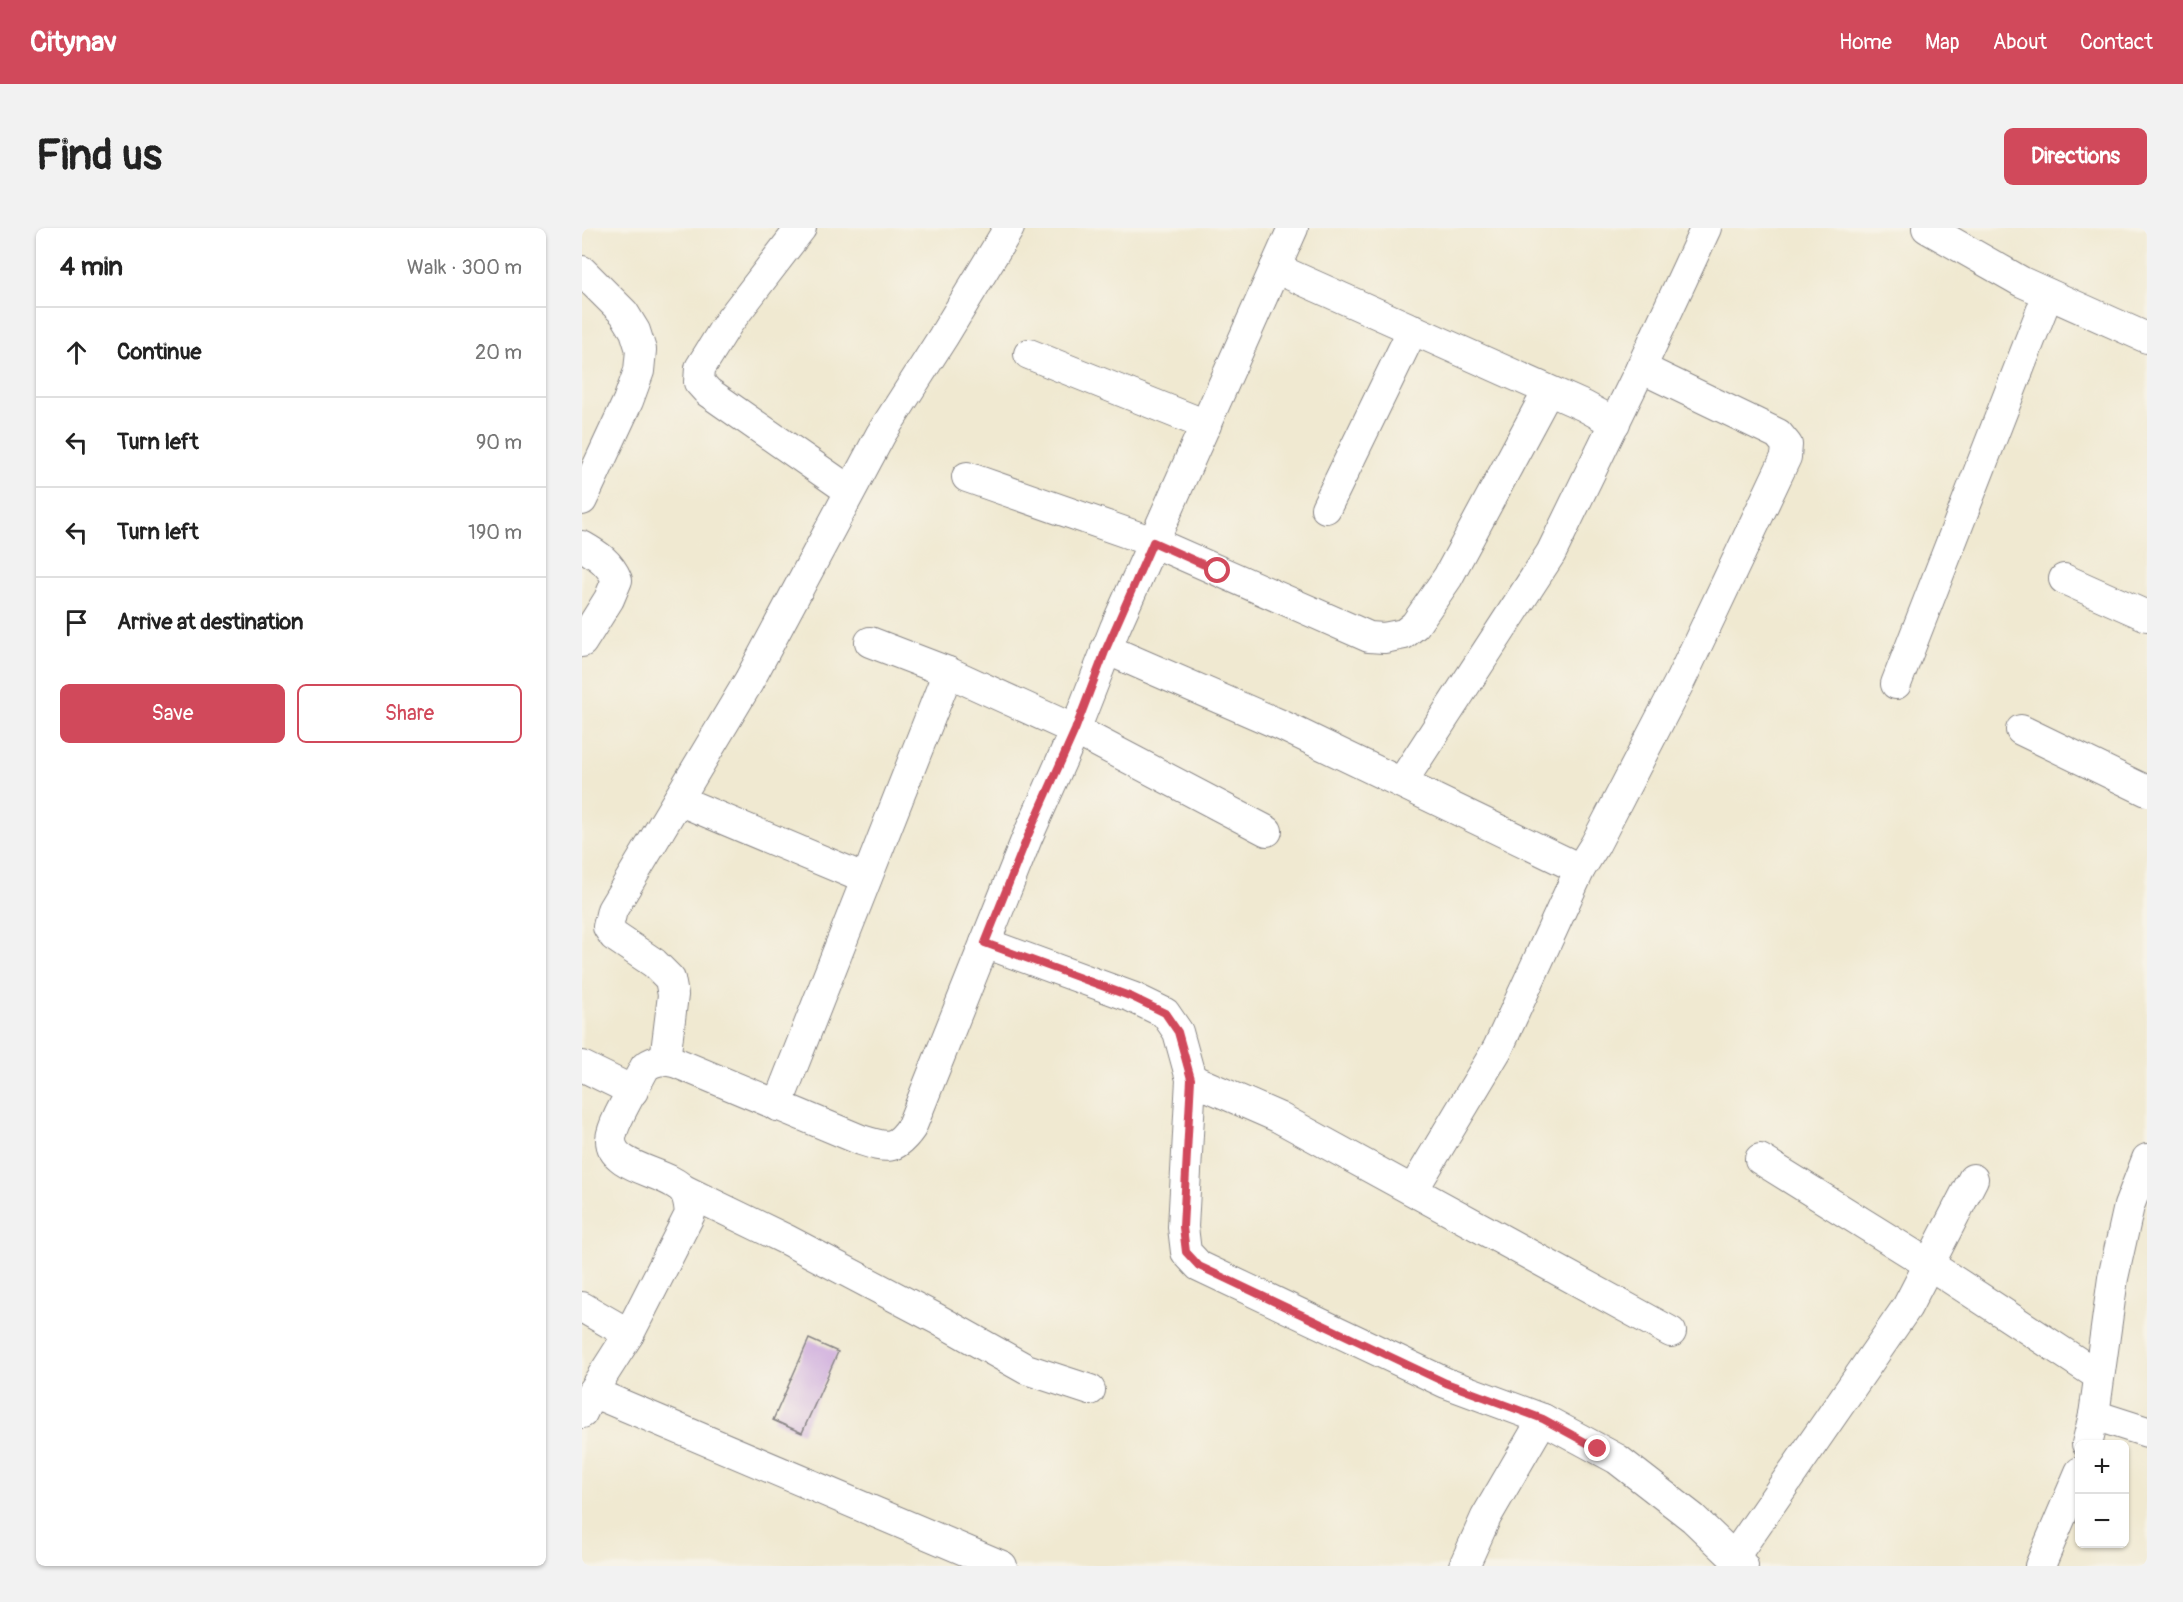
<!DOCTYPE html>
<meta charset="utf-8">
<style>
body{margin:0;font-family:Pangolin,sans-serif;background:#f2f2f2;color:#222}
.controls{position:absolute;right:18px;bottom:18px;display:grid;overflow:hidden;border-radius:9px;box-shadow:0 2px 4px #0004}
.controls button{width:54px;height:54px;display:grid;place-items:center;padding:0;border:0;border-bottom:2px solid #e0e0e0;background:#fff;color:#222;font:30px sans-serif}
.stop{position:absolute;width:18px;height:18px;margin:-14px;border:4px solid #d1495b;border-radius:50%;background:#fff}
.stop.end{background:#d1495b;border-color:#fff;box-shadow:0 2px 6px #0008}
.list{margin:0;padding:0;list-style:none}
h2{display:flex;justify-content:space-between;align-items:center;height:78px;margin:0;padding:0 24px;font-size:26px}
h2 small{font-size:20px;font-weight:400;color:#767676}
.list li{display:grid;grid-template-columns:39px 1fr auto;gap:18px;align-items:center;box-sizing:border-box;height:90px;padding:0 24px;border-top:2px solid #e0e0e0}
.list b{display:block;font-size:22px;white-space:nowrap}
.list em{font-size:20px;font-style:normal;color:#767676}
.actions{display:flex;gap:12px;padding:18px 24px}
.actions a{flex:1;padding:14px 0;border:2px solid #d1495b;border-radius:9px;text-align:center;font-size:21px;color:#d1495b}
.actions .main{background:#d1495b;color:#fff}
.icon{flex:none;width:33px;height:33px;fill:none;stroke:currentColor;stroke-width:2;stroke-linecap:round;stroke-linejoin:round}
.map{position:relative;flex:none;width:1565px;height:1338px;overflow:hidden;border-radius:9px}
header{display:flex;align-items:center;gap:36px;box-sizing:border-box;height:84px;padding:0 30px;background:#d1495b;color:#fff}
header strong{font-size:28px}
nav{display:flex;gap:33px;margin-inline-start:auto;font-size:21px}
.intro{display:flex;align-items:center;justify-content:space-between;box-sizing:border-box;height:144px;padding:0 36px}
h1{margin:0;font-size:42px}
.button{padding:15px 27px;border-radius:9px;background:#d1495b;color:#fff;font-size:21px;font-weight:700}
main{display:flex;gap:36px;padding:0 36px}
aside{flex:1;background:#fff;border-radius:9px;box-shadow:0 2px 4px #0004}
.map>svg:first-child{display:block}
</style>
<header>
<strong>Citynav</strong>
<nav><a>Home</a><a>Map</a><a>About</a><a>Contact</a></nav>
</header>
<div class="intro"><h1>Find us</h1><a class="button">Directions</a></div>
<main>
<aside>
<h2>4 min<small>Walk · 300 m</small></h2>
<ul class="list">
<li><svg class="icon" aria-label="ahead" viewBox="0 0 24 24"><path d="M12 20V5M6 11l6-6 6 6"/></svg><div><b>Continue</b></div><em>20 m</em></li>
<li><svg class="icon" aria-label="left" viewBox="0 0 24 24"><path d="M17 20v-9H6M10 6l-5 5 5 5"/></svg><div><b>Turn left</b></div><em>90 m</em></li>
<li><svg class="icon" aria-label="left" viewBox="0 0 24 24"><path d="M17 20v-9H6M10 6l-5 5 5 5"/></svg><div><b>Turn left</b></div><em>190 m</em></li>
<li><svg class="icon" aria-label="arrive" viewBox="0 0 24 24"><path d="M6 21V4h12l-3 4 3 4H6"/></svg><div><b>Arrive at destination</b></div></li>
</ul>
<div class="actions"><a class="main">Save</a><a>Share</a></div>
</aside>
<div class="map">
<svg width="1565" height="1338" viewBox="0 0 1565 1338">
<rect width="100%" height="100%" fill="#f7f3e8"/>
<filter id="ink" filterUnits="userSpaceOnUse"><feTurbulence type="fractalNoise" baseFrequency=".0167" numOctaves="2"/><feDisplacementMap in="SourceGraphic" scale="12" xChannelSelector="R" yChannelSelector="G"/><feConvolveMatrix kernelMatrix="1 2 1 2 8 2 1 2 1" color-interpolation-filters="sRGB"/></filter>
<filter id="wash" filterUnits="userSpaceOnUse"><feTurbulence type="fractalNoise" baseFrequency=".008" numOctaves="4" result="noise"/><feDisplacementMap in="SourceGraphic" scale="24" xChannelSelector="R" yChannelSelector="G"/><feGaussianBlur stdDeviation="1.35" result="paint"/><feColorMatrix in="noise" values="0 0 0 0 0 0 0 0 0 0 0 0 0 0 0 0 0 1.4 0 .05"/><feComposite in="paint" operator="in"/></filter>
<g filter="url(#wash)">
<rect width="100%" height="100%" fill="#f0e9d1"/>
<g id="blocks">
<path fill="#cba6dd" d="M227,1111L256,1124L220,1205L191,1192Z"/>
</g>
</g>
<g filter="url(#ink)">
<use href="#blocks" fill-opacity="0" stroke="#898686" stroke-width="1.5"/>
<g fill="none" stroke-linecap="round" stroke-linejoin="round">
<g stroke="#898686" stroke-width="32">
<g id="street">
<path d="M219,0L146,95L118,140L117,154L126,164L268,263"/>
<path d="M1345,0L1440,54L1565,110"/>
<path d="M693,40L1002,178L1033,195"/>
<path d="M0,43L42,85L53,103L59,122L57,143L46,173L0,272"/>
<path d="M447,126L624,197"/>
<path d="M385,249L571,314L787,409L802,410L822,406L833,397L866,349L966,163"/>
<path d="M744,280L831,101"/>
<path d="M0,318C16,327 28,335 35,352L27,371L0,414"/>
<path d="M1482,351L1565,388"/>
<path d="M288,414L366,444L493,502L685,603"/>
<path d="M524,421L699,497L998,641"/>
<path d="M1314,456L1466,66"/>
<path d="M1439,502L1565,563"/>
<path d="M820,554L969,325L1059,140L1124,0"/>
<path d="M96,572L284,651"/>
<path d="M403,715L550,769L583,785L596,804L609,851L601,999L604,1024L617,1038L864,1155L961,1191L1035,1231L1111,1290L1161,1338"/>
<path d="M83,832L91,767L88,751L72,735L32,708L26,699L30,682L167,453L299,206L361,109L427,0"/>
<path d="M0,838L51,863"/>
<path d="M609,851L696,889L1089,1104"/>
<path d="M195,878C251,733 310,589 366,444"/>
<path d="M1178,931L1348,1037L1517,1148"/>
<path d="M102,962L205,1012L355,1091L444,1141L508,1162"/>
<path d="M831,962L916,820L998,641L1013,617L1099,451L1204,229L1205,217L1196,206L1059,140"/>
<path d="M0,1079L47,1106"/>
<path d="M10,1164L420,1338"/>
<path d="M0,1185L10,1164L47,1106L108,986C107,978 107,970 102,963C87,943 28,941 29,911C30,894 55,856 63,839C74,831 82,831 95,835L279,912C304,920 313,923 329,900L445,610L493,502L533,400L711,0"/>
<path d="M1512,1187L1565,1204"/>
<path d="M1505,1216L1512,1187L1531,1050L1547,978L1565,931"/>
<path d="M1152,1329L1325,1079L1391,951"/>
<path d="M882,1338L904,1289L961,1191"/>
<path d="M1458,1338L1498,1244"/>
</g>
</g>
<use href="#street" stroke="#fff" stroke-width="30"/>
</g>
</g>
<g fill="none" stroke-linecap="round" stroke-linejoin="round" filter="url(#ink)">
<path stroke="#d1495b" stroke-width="8" d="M636,343L571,314L524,421L493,502L445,610L403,715L550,769L583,785L596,804L609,851L601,999L604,1024L617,1038L864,1155L961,1191L1016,1221"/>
</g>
</svg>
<div class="controls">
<button>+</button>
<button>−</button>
</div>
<div class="stop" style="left:636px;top:343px"></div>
<div class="stop end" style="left:1016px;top:1221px"></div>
</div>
</main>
